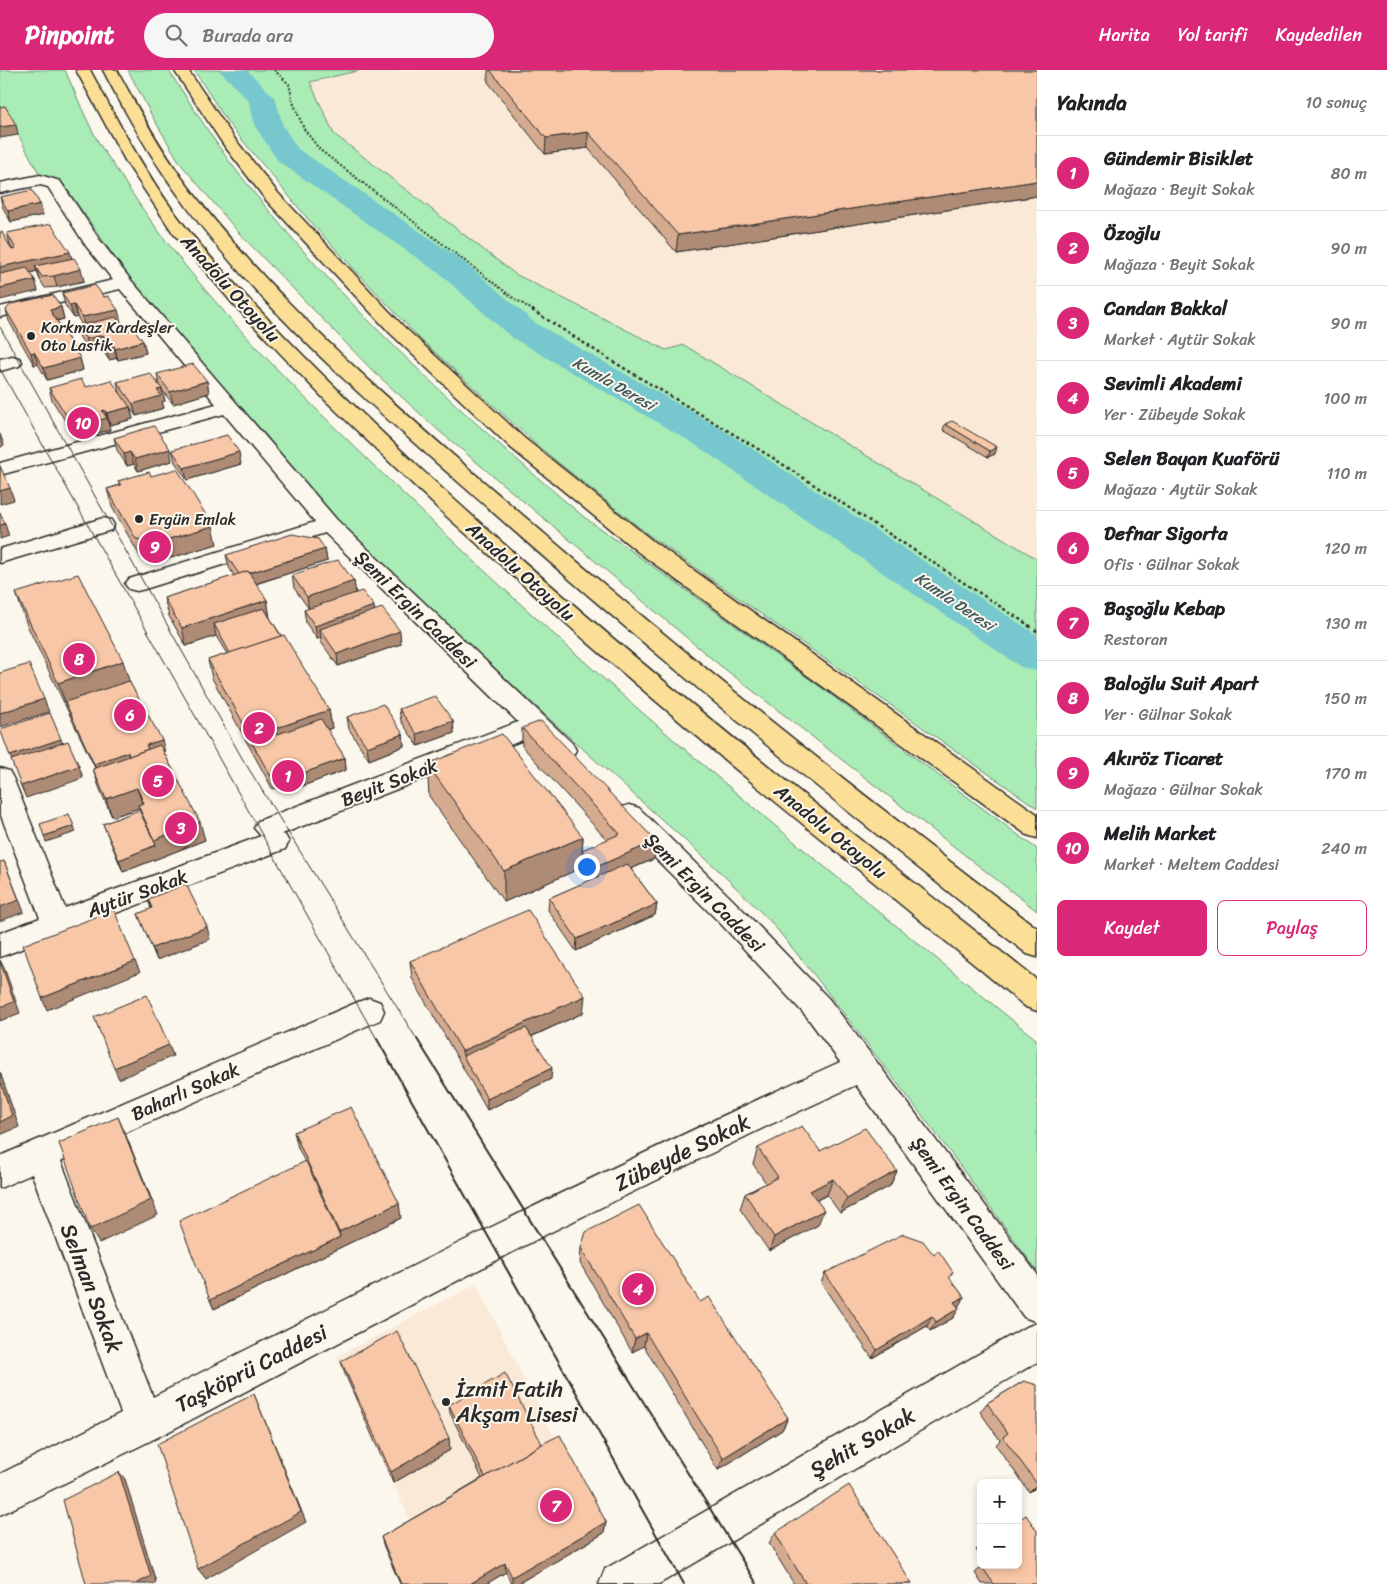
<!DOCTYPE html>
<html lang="tr">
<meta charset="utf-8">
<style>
body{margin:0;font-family:Sriracha,sans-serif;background:#f6f6f6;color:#202124}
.controls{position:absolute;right:15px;bottom:15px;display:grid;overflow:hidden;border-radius:8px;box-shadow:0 2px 8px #0003}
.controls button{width:45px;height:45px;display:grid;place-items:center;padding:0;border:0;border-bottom:1px solid #e0e0e0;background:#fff;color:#202124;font:25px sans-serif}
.you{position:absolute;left:586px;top:796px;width:18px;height:18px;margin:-12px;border:4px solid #fff;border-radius:50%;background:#1a73e8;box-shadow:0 0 0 8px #1a73e833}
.badge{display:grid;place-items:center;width:32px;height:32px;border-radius:50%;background:#db2777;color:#fff;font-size:16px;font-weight:700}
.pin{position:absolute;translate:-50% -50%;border:2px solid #fff;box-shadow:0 1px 5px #0006}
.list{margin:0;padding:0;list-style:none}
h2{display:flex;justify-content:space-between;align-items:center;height:65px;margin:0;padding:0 20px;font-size:21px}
h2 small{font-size:16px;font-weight:400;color:#757577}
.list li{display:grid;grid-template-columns:32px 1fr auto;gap:15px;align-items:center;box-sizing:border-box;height:75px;padding:0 20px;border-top:1px solid #e0e0e0}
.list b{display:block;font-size:19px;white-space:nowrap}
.list p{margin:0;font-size:16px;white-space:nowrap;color:#757577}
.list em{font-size:16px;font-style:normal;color:#757577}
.actions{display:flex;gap:10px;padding:15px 20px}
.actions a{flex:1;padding:11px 0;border:1px solid #db2777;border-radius:8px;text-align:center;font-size:18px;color:#db2777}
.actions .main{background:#db2777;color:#fff}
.icon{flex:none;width:28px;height:28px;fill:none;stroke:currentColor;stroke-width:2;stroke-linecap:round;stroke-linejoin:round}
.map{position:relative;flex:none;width:1037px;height:1514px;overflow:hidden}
header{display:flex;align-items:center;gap:30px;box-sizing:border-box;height:70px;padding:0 25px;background:#db2777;color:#fff}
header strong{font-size:24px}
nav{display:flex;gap:28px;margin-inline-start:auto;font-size:18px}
.search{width:350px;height:45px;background:#f6f6f6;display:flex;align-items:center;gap:12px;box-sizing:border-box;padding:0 18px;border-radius:28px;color:#757577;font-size:19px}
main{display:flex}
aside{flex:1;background:#fff}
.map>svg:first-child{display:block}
</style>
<header>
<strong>Pinpoint</strong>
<div class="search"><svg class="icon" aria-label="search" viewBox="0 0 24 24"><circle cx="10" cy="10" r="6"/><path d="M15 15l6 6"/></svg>Burada ara</div>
<nav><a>Harita</a><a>Yol tarifi</a><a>Kaydedilen</a></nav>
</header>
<main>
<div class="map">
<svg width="1037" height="1514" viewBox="0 0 1037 1514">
<rect width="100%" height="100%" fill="#fbf7ec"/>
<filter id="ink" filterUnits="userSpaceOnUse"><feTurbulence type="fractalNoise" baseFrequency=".02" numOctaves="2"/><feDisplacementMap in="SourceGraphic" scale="10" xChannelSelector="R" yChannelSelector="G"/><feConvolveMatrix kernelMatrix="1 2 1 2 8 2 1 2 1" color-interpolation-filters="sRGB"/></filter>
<g filter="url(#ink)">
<g fill="#fae9d7">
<path d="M362,0H1037V489L684,275L666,280L515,204L334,64L310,12Z"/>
<path d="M476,1214L559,1377L414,1460L336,1287Z"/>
</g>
<g fill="#a9ecb6" stroke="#6a8c70">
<path d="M0,0H65C76,25 87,52 100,75C109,89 119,102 127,116C206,236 312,336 415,435C612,625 824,798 1037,970V1201L944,1074L815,906L771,852L716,798L557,656L339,453L131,211L62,112L41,107L8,46L0,48Z"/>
<path d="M128,0H168C191,33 211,68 236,100C337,230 459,342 584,447L826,621L1037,779V841L717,593L438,360L373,301L239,163L180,93L152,46Z"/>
<path d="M194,0H361L310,12L334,64L515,204L666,280L684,275L1037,489V738L650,466L540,378L418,267L313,155L228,53Z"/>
</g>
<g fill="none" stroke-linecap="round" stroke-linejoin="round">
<path fill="#76c7ce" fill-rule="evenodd" d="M219,0H247L275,28L283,56L298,79L462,190L535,253L717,356L1037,565V601L1021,597L691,372L511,267L440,204L278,91L255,56L249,31Z"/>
<g stroke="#2b2b2b" stroke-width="3">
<g id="minor">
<path d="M40,105L60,111L99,169L130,209L337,450L572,673L576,680L572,687C554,692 545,678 533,666L282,764L285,765L289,772L285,779L0,887V863L40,848L0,743V698L9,701L13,708L65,838L261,766L254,758L258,751L518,652L325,463L145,519L137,521L129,519L125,514L129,509L315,452L224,344L0,405V393L216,334L120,219L0,247V237L113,210L86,176L48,117L40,115L0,123V113Z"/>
<path d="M12,286L19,288L22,292L19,296L0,301V289Z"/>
<path d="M103,448L111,450L114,455L111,460L0,493V479Z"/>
<path d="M629,735L639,738L742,839L829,929L1037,1204V1252L1024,1247L856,1015L765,1057L549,1163L158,1367L0,1445V1404L121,1343L32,1104L0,1118V1086L358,932L369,928L380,932L384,941L380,950L61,1091L153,1327C380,1212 607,1097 840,992L807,947L722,855L619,752L615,745L619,738Z"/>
<path d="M1037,1253V1292L659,1514H599L605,1499L1024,1258Z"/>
</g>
</g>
<g stroke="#2b2b2b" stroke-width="3">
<path id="major" d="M174,0H188L234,68L278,123L403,256L524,368L654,472L1037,744V768L1027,765L638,482L510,377L390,263L266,130L223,74Z"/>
</g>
<g stroke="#2b2b2b" stroke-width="3">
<g id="highway">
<path d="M76,0H90C116,48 142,98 175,143C202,180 234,214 267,248C317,301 370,351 423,401C619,582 829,745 1037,910V941L1026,937L732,696L587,572L445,445L327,332L233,234L173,163L126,92Z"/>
<path d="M103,0H117C139,41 162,82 190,119C285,244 408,346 526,448C692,591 863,726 1037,858V887L1027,884C852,746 680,607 513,460C397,357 266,250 176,122C148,83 125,42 103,0Z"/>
</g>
</g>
<path stroke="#2b2b2b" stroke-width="2" stroke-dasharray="2 2" stroke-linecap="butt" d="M274,0L289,14L293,32L304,59L320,80L512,227L534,241"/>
<path stroke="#2b2b2b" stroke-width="2.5" stroke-dasharray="3 3" stroke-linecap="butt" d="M532,240L604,286L773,388L1030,556"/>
<path stroke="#2b2b2b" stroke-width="3" stroke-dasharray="4 4" stroke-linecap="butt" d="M1028,555L1037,561"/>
<use href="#minor" fill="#fbf7ec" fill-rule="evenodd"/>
<use href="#major" fill="#fbdf96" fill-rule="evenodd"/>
<use href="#highway" fill="#fbdf96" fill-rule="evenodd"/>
<g stroke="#2b2b2b" stroke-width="1">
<path d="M0,257L242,688L418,971"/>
<path d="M0,299L378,971"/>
</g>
<g stroke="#2b2b2b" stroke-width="2">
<path d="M377,969L684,1514"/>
<path d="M417,969L757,1514"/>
</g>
</g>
<g fill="#d5ab90" stroke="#2b2b2b">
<path d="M488,0H1037V126L676,182L588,78L545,84L488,12Z"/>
<path d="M0,127L40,134L43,145L11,152L3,138Z"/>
<path d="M7,163L72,188L84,211L57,217L45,218L39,208L37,201L30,203L38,221L12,180H13L10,175Z"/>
<path d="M62,223L121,252H120L125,261L143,271L146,283L118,290L117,288L109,290L105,284L103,277L89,281L80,268L77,256L82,255L77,247L74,248L65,235Z"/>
<path d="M61,237L64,249L57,251L80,288L83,300L47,310L38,294L34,295L9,251L6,240Z"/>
<path d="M157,304L207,311L209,323L173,334L162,320L165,331L162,332L164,338L136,346L130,337L133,349L110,355L108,352L110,360L86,366L73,363L52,330L49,318L120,323L117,312L159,315Z"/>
<path d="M945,354L995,384L988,387L943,360Z"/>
<path d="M114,368L172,391L138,401L134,394L127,396L117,380Z"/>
<path d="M172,380L241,394L187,410L175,392Z"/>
<path d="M151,406L217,474L164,490L141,488L112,437L107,419L120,415L118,411Z"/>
<path d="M325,479L327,491L256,514L267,530L270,548L329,640L332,658L327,660L345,688L346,700L289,721L272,718L212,608L208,590L227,584L216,566L186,576L169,546L164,528L234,506L229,497L226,485Z"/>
<path d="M292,505L354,511L355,523L375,540L401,574L338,596L321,572V568L317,569L306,553L304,540L309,539L294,518Z"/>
<path d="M16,523L129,611L165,682H164L205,770L123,802L103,754L139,741V738L112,747L99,717L93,699L95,698L27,555Z"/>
<path d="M399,639L453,651L454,663L418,676L401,651Z"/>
<path d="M347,647L403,664L404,676L369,690L349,659Z"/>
<path d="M522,658L654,789L631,799L657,834L655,845L576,881L548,840L549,828L591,810L581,798L504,832L429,726L427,694L583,767L582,780L607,770L522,676Z"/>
<path d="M148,829L210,869L157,890L138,844L151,839Z"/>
<path d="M410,891L583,943L531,967L551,1009L487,1040L412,908Z"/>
<path d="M294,1062L401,1148L214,1239L210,1230L305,1092L298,1078Z"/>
<path d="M758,1078L820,1081L897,1101L890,1116L840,1143L827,1125L817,1130L818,1155L769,1181L740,1139L745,1124L766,1113L753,1094Z"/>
<path d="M581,1178L700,1232L788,1348L782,1360L718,1400L644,1276L632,1282L580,1193Z"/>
<path d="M825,1203L949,1207L964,1227L958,1236L959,1238L953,1248L930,1261L927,1256L872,1288L821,1213Z"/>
<path d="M341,1291L450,1380L393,1413L345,1304Z"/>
<path d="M1024,1311L1037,1417L1029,1422L996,1375L1000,1370L980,1342L987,1333Z"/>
<path d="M449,1335L542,1374L606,1452L604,1463L517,1514H511L506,1502L486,1514H400L384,1477L381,1467L482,1408L450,1343Z"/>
<path d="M775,1463L912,1514H794L769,1473Z"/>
<path d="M981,1476V1487L976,1480Z"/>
<path d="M982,1497L1037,1514H982L975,1503Z"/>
</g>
<g fill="#ae8b75" stroke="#2b2b2b">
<path d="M16,55L18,65L0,68V57Z"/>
<path d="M588,62V78L545,84L546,68Z"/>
<path d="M1037,111V126L676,182L678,165Z"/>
<path d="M40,134L43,145L11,152L8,141Z"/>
<path d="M70,182L73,193L35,196L37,201L0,210V197Z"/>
<path d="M81,199L84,211L57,217L54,206Z"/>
<path d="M35,210L38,221L0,230V218Z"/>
<path d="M74,235L77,247L74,248L70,236Z"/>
<path d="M61,237L64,249L53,251L50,240Z"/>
<path d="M118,240L121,252L85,259L82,247Z"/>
<path d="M103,265L106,277L102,272L103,277L89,281L86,269Z"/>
<path d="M143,271L146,283L118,290L115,279Z"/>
<path d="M114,276L117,288L109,290L106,278Z"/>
<path d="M34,282L38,294L34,295L31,283Z"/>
<path d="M80,288L83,300L47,310L44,298Z"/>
<path d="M207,311L209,323L173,334L170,322Z"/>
<path d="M162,319L165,331L162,332L164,338L136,346L133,334L157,320Z"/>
<path d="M130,337L133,349L110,355L107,343Z"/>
<path d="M105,340L110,360L86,366L83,354L102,341Z"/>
<path d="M0,364L4,375L0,378Z"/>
<path d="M997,377L995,384L988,387L990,381Z"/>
<path d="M170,379L172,391L138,401L135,389Z"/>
<path d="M130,382L134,394L127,396L124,384Z"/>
<path d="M239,382L241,394L187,410L184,398Z"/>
<path d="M10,418L14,430L0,434V421Z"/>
<path d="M5,454L9,466L0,469V455Z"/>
<path d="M213,456L217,474L164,490L159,472Z"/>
<path d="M325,479L327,491L242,518L240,506Z"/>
<path d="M354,511L356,524L309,539L307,527Z"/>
<path d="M267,530L270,549L214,554L216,566L186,576L182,558Z"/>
<path d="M374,536L375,549L320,559L321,568L317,569L315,556Z"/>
<path d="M400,561L401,574L338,596L337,584Z"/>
<path d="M123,591L133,623L65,632L58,613Z"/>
<path d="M44,629L49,642L0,657V643Z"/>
<path d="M329,640L332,658L258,684L252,673L251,667Z"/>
<path d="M453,651L454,663L418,676L417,664Z"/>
<path d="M403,664L404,676L369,690L367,677Z"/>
<path d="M61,669L65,682L15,699L10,686Z"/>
<path d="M162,670L165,682L151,687L146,675Z"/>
<path d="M128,682L132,695L99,707L94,694Z"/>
<path d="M345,688L346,700L289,721L287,709Z"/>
<path d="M79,696L83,708L26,728L21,716Z"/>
<path d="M137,718L143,736L138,735L139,738L112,747L106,729Z"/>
<path d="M200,752L205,770L123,802L119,790L156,775L154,770Z"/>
<path d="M74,756L76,762L46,772L44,766Z"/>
<path d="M583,767L581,798L504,832V801Z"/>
<path d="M656,771L654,789L594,814L596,797Z"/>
<path d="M4,791L24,842L0,851V837Z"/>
<path d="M657,834L655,845L576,881L577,869Z"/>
<path d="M207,857L210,869L157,890L152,878Z"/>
<path d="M0,890L5,900L20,943L0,951Z"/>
<path d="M135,891L140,902L47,940L42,928Z"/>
<path d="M585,926L583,943L468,995L463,986L462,981Z"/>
<path d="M169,975L173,986L119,1009L114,998Z"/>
<path d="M552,998L551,1009L487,1040V1029Z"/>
<path d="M0,1002L19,1057L0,1065Z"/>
<path d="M118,1047L125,1063L158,1145L99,1173L90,1159Z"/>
<path d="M897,1101L890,1116L840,1143L847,1128Z"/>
<path d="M833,1109L827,1125L805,1136L810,1121Z"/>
<path d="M399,1133L401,1148L214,1239L210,1230L340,1167L339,1162Z"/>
<path d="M824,1140L818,1155L769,1181L774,1167Z"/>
<path d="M964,1227L958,1237L954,1232Z"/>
<path d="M959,1238L953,1248L930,1261L936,1252Z"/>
<path d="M932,1246L927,1256L872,1288L877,1280Z"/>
<path d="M646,1263L644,1276L632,1282L635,1269Z"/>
<path d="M254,1324L306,1452L206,1509L198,1499Z"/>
<path d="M788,1348L782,1360L718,1400L723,1388Z"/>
<path d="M449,1368L450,1380L393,1413L391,1402Z"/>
<path d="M119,1402L125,1409L156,1512L153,1514H136Z"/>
<path d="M1037,1414V1417L1029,1422Z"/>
<path d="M606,1452L604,1463L517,1514H512V1507Z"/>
<path d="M505,1493L506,1502L486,1514H470Z"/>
</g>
<g fill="#f8c7a7" stroke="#2b2b2b">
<path d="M490,0H1037V111L678,165L588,62L546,68Z"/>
<path d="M5,36L16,55L0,57V37Z"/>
<path d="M32,120L40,134L8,141L0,127Z"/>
<path d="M51,154L70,182L0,197V162H2L12,180L16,179L7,163Z"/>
<path d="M74,188L81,199L54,206L42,207L35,196Z"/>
<path d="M27,198L35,210L0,218V204Z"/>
<path d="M95,215L104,227L108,226L118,240L82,247L74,235L70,236L62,223Z"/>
<path d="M53,225L61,237L50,240L80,288L44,298L34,282L31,283L6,240L11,234Z"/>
<path d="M116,247L125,261L134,259L143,271L115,279L114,276L106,278L102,272L107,271L103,265L86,269L77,256Z"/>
<path d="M193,294L207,311L170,322L157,304Z"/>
<path d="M150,303L162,319L157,320L161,326L133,334L117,312Z"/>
<path d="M81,309L86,317L111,310L130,337L107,343L105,340L102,341L107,348L83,354L70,351L49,318Z"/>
<path d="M952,351L997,377L990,381L945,354Z"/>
<path d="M154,356L170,379L135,389L130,382L124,384L114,368Z"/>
<path d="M227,365L239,382L184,398L172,380Z"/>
<path d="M0,396L10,418L0,421Z"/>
<path d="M177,399L213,456L159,472L136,469L107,419L121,415L118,411L149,402L151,406Z"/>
<path d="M0,443L5,454L0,455Z"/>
<path d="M292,464L318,469L325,479L249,503L248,501L239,504L226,485Z"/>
<path d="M338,490L354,511L307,527L292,505Z"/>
<path d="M248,501L267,530L182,558L164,528Z"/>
<path d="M78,504L123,591L58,613L16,523Z"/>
<path d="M362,521L374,536L315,556L304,540Z"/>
<path d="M264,538L281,566L230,583L214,554Z"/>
<path d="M382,538L400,561L337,584L320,559Z"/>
<path d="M284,565L329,640L251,667L208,590Z"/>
<path d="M29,594L44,629L0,643V603Z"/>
<path d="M129,611L162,670L146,675L148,679L129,686L128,682L94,694L65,632Z"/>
<path d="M435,626L453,651L417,664L399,639Z"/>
<path d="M383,634L403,664L367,677L347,647Z"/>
<path d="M50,643L61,669L10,686L0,659Z"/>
<path d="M321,649L345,688L287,709L270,705L252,673Z"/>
<path d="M541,651L656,771L596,797L582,780L620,764L522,658Z"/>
<path d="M502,664L583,767L504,801L427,694Z"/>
<path d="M68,671L79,696L21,716L11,690Z"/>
<path d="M160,675L200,752L154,770L138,735L144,733L137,718L106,729L93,699Z"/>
<path d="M139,740L156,775L119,790L103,754Z"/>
<path d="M69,744L74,756L44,766L40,754Z"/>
<path d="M4,791L19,830L0,837V792Z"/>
<path d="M627,794L657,834L577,869L549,828Z"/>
<path d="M186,814L207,857L152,878L138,844L152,838L148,829Z"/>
<path d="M114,840L135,891L42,928L23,875Z"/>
<path d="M528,840L585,926L462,981L410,891Z"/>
<path d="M0,891L14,932L0,937Z"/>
<path d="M147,925L169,975L114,998L94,947Z"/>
<path d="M526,958L552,998L487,1029L463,986Z"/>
<path d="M0,1010L12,1046L0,1052Z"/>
<path d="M351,1037L399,1133L339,1162L294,1062Z"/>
<path d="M118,1047L151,1130L90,1159L59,1073Z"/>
<path d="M802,1056L820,1081L865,1058L897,1101L847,1128L833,1109L810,1121L824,1140L774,1167L745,1124L778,1107L758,1078Z"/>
<path d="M306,1091L340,1167L210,1230L179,1151Z"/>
<path d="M639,1135L700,1232L709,1227L788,1348L723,1388L646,1263L635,1269L581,1178L586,1162Z"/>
<path d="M903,1164L923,1171L934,1185L938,1180L953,1202L949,1207L964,1227L954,1232L959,1238L936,1252L932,1246L877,1280L825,1203Z"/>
<path d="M397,1261L449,1368L391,1402L341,1291Z"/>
<path d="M505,1303L542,1374L485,1407L449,1335Z"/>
<path d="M1024,1311L1037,1315V1414L1003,1367L1008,1363L987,1333Z"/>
<path d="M254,1324L301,1442L198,1499L157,1374Z"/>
<path d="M560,1365L606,1452L512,1507L505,1493L470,1514H401L381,1467L544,1373Z"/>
<path d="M119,1402L151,1506L136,1514H86L63,1430Z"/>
<path d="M849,1415L912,1514H806L775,1463Z"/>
<path d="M1026,1445L1037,1461V1514H994L982,1497L985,1495H1018V1450Z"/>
</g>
</g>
<g fill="#2b2b2b" stroke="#fbf7ec" stroke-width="2">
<circle cx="31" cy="266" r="5"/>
<circle cx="139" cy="449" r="5"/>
<circle cx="446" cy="1332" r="5"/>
</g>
<g text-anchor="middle" stroke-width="4" stroke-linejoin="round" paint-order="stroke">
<g font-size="16" fill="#2b2b2b" stroke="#fbf7ec" text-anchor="start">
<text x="41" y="263">Korkmaz Kardeşler<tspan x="41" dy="18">Oto Lastik</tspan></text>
<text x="149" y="455">Ergün Emlak</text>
</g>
<g font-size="16" font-style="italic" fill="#425a5c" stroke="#fbf7ec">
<text transform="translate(614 313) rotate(30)" y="6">Kumla Deresi</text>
<text transform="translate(955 531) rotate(34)" y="6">Kumla Deresi</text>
</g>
<g font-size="19" fill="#2b2b2b" stroke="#fbf7ec">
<text transform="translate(231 218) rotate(48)" y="7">Anadolu Otoyolu</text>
<text transform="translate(521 501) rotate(42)" y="7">Anadolu Otoyolu</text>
<text transform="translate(416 539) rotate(44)" y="7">Şemi Ergin Caddesi</text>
<text transform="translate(389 712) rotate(-21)" y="7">Beyit Sokak</text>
<text transform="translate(831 761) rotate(39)" y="7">Anadolu Otoyolu</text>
<text transform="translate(705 822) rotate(45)" y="7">Şemi Ergin Caddesi</text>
<text transform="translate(137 823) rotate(-20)" y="7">Aytür Sokak</text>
<text transform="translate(185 1021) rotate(-24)" y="7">Baharlı Sokak</text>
<text transform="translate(963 1133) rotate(54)" y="7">Şemi Ergin Caddesi</text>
</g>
<g font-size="22" fill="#2b2b2b" stroke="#fbf7ec">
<text transform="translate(682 1082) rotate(-26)" y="8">Zübeyde Sokak</text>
<text transform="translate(92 1218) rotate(69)" y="8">Selman Sokak</text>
<text transform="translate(251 1298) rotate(-27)" y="8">Taşköprü Caddesi</text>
<text transform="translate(862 1372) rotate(-30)" y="8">Şehit Sokak</text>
</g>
<g font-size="22" fill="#2b2b2b" stroke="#fbf7ec" text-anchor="start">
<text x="456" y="1327">İzmit Fatih<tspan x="456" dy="25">Akşam Lisesi</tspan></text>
</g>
</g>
</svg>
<div class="controls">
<button>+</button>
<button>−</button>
</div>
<div class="you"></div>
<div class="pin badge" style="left:288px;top:706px">1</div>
<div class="pin badge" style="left:259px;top:658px">2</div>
<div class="pin badge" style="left:181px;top:758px">3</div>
<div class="pin badge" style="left:638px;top:1219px">4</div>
<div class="pin badge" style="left:158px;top:711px">5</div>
<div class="pin badge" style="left:130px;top:645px">6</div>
<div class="pin badge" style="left:556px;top:1436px">7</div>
<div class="pin badge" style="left:79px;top:589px">8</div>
<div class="pin badge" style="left:155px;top:477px">9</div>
<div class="pin badge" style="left:83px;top:353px">10</div>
</div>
<aside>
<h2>Yakında<small>10 sonuç</small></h2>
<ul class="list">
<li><span class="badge">1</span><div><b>Gündemir Bisiklet</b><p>Mağaza · Beyit Sokak</p></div><em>80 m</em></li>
<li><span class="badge">2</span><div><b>Özoğlu</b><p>Mağaza · Beyit Sokak</p></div><em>90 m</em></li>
<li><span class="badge">3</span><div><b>Candan Bakkal</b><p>Market · Aytür Sokak</p></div><em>90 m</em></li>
<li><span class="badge">4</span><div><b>Sevimli Akademi</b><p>Yer · Zübeyde Sokak</p></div><em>100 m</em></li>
<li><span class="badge">5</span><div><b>Selen Bayan Kuaförü</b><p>Mağaza · Aytür Sokak</p></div><em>110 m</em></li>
<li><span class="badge">6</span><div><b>Defnar Sigorta</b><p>Ofis · Gülnar Sokak</p></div><em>120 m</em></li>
<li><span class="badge">7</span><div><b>Başoğlu Kebap</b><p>Restoran</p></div><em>130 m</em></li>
<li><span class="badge">8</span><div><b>Baloğlu Suit Apart</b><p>Yer · Gülnar Sokak</p></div><em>150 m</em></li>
<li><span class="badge">9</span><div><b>Akıröz Ticaret</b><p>Mağaza · Gülnar Sokak</p></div><em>170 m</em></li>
<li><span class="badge">10</span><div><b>Melih Market</b><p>Market · Meltem Caddesi</p></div><em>240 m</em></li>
</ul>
<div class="actions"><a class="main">Kaydet</a><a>Paylaş</a></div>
</aside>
</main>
